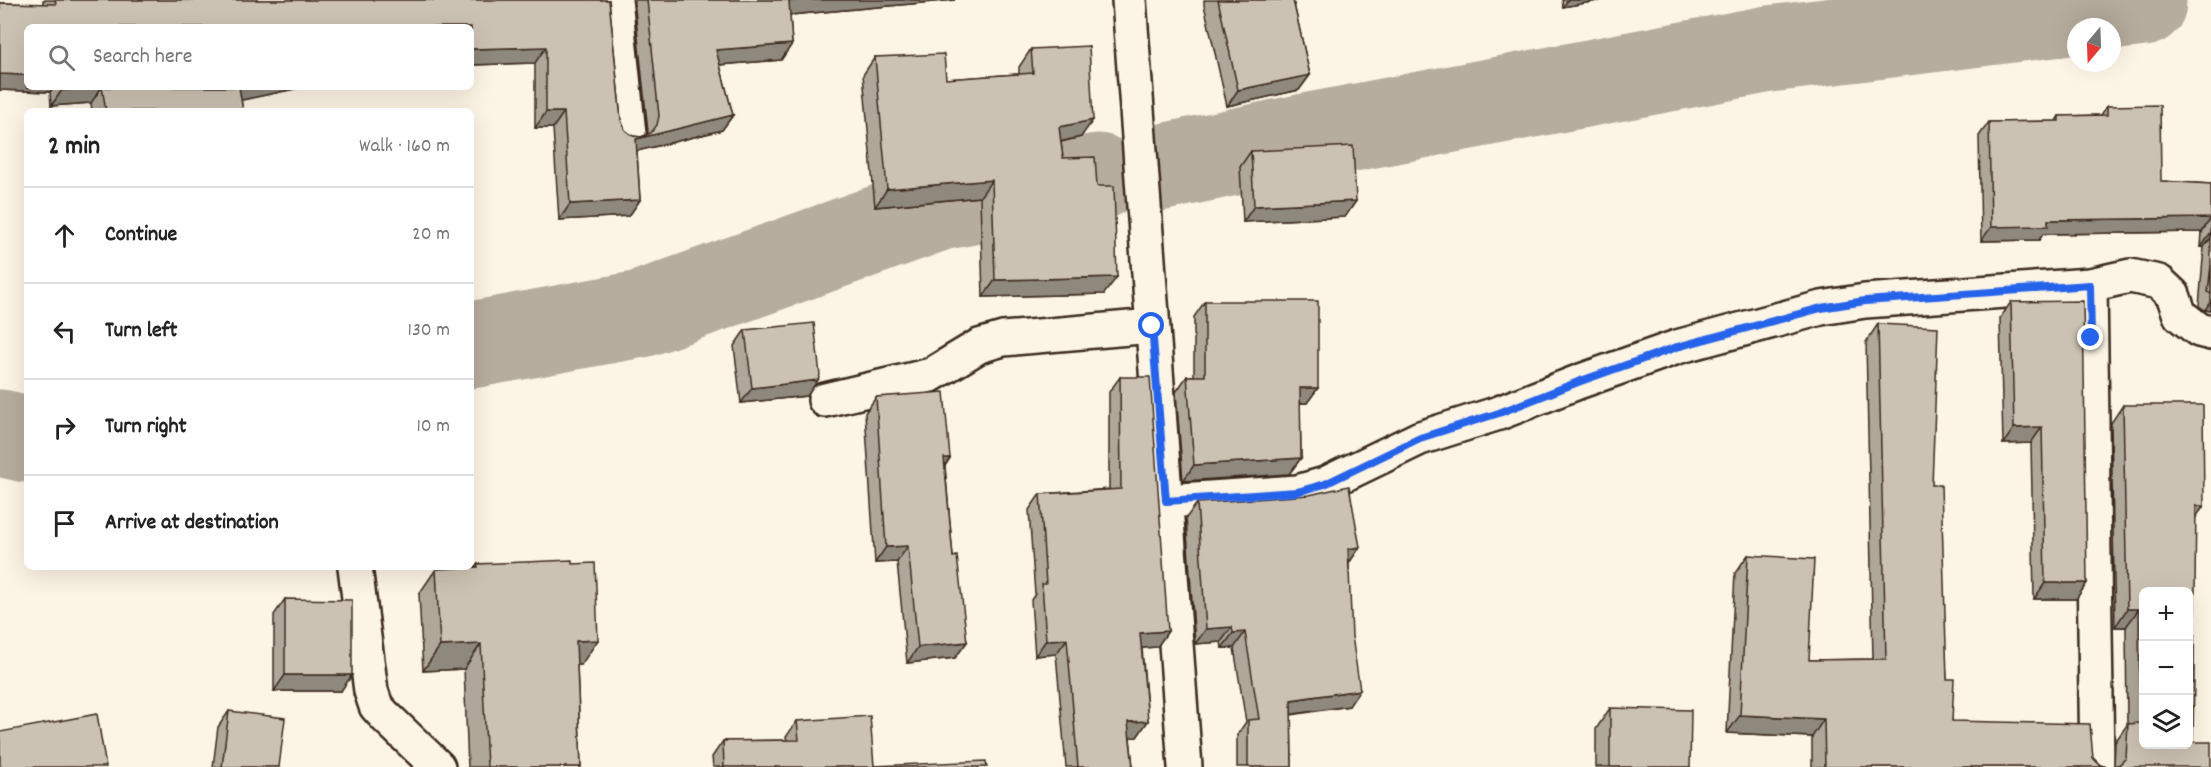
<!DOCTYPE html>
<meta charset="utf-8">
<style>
body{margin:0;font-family:Dekko,sans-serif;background:#f6f6f6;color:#222}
.controls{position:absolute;right:18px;bottom:18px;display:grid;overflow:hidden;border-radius:9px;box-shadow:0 6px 24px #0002}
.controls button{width:54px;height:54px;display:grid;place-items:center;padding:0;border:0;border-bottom:2px solid #e0e0e0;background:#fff;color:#222;font:30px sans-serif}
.compass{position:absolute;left:2067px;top:18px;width:54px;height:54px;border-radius:50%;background:#fff;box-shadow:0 6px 24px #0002;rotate:199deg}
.stop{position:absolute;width:18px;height:18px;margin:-14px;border:4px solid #2563eb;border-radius:50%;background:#fff}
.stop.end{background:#2563eb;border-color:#fff;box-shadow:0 2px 6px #0008}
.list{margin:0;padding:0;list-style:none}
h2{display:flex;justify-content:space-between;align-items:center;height:78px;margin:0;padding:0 24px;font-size:26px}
h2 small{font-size:20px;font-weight:400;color:#767676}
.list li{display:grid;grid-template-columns:39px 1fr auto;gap:18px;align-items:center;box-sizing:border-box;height:96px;padding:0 24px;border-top:2px solid #e0e0e0}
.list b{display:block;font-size:22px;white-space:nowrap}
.list em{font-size:20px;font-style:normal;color:#767676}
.icon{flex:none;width:33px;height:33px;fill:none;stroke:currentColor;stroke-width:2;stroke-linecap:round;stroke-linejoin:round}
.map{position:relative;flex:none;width:2211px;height:767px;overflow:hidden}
.search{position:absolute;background:#fff;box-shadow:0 6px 24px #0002;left:24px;top:24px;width:450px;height:66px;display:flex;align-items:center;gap:15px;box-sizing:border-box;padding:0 21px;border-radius:9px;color:#767676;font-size:22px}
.panel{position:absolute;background:#fff;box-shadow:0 6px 24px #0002;left:24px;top:108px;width:450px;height:462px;border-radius:9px}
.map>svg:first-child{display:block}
</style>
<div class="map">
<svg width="2211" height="767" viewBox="0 0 2211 767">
<rect width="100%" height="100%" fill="#fcf5e5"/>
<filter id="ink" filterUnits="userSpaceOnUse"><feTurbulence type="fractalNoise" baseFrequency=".0167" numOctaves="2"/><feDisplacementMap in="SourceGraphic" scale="12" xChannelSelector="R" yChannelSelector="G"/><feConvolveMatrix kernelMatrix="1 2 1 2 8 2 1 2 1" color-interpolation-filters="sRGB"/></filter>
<g filter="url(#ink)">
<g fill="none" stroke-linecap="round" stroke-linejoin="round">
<g stroke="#b7ad9e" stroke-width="87">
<path d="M1149,170L1305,137L1769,49L2143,3V0"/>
<path d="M471,345L641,314L940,207L1098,177"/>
<path d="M0,433L27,439"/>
</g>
<g stroke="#3b2a1e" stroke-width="38">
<g id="minor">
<path d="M615,0L629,134"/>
<path d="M1129,0L1185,767"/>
<path d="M2090,285L2097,767"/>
<path d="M825,400L931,375L979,346L1003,339L1152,326"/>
<path d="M1166,501L1297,492L1325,484L1420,438L1499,413L1578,382L1677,347L1821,308L1865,301L2090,285L2130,276L2159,282L2173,295L2180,315L2199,330L2211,333"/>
<path d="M355,567L371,691L376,706L385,716L438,767"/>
</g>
</g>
<use href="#minor" stroke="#fcf5e5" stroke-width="33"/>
</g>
<g fill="#afa79a" stroke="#3b2a1e" stroke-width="1.5">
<path d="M43,0H609L621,120L625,130L633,136L641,137L647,135L648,132L634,0H955L790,15L792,44L781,60L720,65L733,115L722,130L637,151L640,200L629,216L559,220L553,128H535V63L471,65V27H27V87H304L241,100L243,111H92L91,103L51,106L50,92L0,90V3L43,4Z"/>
<path d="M1204,0H1293L1310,75L1299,90L1227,106L1204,5Z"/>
<path d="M1562,0H1603L1563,7Z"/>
<path d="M1031,49L1081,137L1061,142L1063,158L1104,294L983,297L980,197L875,207L863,75L875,57L946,79L1019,74V67Z"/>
<path d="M2107,106L2161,181L2211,184V311L2205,310L2199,306L2204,247H2201L2202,232L2043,234L2039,240L1981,241L1979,136L1989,122L2056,121L2059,116L2101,115Z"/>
<path d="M1251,151L1356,201L1345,217L1243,222L1240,167Z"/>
<path d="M1205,301L1318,388L1307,403H1300L1301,458L1289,474L1183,481L1176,392L1187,376H1194V317Z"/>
<path d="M2011,302L2087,583L2076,599H2034L2031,443L2003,444L2000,318Z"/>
<path d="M1878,324L1932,485L1947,679L1952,721L2093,758L2100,765L2107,767H1812V737L1727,733L1735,573L1748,555L1809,660L1873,659L1866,342Z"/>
<path d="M745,330L807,396L741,403L734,346Z"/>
<path d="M1120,377L1168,631L1157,647L1142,648L1148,721L1137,737H1130L1133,767H1066L1056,654L1035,656L1031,600L1035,594L1029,510L1040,494L1109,489V392Z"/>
<path d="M876,397L950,458L945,466L953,557L967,642L955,658L907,663L897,562L875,563L865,413Z"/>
<path d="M2123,405L2204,506L2195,517L2193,742L2114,766L2115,742L2127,725L2126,627H2115L2111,423Z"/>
<path d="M1197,503L1360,547L1349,563V706L1291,715L1292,767H1237V735L1246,722L1234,648H1222L1221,642L1195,644L1186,518Z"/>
<path d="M477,564H572L581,665H577L581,767H468L464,669L423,671L419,594L436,569L475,567Z"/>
<path d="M285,599L341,691H274V615Z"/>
<path d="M1610,708L1690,767H1596V729Z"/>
<path d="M229,711L279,767H213L218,727Z"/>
<path d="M797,721L874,766L987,767H713L712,757L723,741L787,740L786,737Z"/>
</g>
<g fill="#8f887d" stroke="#3b2a1e" stroke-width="1.5">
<path d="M797,0H955L778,16L789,1Z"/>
<path d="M1568,0H1603L1563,7Z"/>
<path d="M792,44L781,60L705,66L716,50Z"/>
<path d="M546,47L535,63L471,65V49Z"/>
<path d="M0,74L27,75V87H54L50,92L0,90Z"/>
<path d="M1310,75L1299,90L1227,106L1238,90Z"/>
<path d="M102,87L91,103L51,106L62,90Z"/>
<path d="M239,87H304L228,103Z"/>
<path d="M546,112H564L553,128H535Z"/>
<path d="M733,115L722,130L625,154L636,139Z"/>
<path d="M1093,120L1081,137L1046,145L1059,127Z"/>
<path d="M992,180L980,197L875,207L887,189Z"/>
<path d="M640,200L629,216L559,220L570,204Z"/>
<path d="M1356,201L1345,217L1243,222L1254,206Z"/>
<path d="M2211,218L2202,232L2043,234L2039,240L1981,241L1991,227L2048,220Z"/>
<path d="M2211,233V238L2204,247H2201Z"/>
<path d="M1117,277L1104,294L983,297L995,280Z"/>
<path d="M2211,301V311L2205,310Z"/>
<path d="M818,380L807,396L741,403L752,388Z"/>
<path d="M1300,388H1318L1307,403H1288Z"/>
<path d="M2042,427L2031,443L2003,444L2014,428Z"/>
<path d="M944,458H950L939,474Z"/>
<path d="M1301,458L1289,474L1183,481L1194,465Z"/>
<path d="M2196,506H2204L2191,524Z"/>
<path d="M908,546L897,562L875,563L886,547Z"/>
<path d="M1360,547L1349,563L1348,549Z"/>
<path d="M2045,583H2087L2076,599H2034Z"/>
<path d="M2127,609H2139L2126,627H2115Z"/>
<path d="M1232,627L1221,642L1195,644L1206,629Z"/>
<path d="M1168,631L1157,647L1129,649L1140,633Z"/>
<path d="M1245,632L1234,648H1222L1233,633Z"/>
<path d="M1067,639L1056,654L1035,656L1046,640Z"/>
<path d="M598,640L581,665H559L576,641Z"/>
<path d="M967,642L955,658L907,663L918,647Z"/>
<path d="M481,644L464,669L423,671L440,646Z"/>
<path d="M285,675H352L341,691H274Z"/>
<path d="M1360,690L1349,706L1280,716L1291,700Z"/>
<path d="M1740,715L1824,719L1812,737L1727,733Z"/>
<path d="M1148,721L1137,737L1117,738L1128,722Z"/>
</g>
<g fill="#ccc2b3" stroke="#3b2a1e" stroke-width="1.5" fill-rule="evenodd">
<path d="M55,0H609L621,120L625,130L633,136L641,137L651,133L657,125L659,116L647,0H797L789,1L792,44L716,50L733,115L636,139L640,200L570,204L564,112H546V47L471,49V27H27V75L0,74V3L56,4Z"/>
<path d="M1218,0H1293L1310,75L1238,90Z"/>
<path d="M1089,46L1093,120L1059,127L1063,158L1095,157L1097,186H1114L1117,277L995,280L992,180L887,189L875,57L944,54L946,79L1033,73L1031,49Z"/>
<path d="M62,87H239L243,111H106L102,87L62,90Z"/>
<path d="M2160,105L2161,181L2211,184V218L2048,220V226L1991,227L1989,122L2059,121V116L2107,115V106Z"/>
<path d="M1353,146L1356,201L1254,206L1251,151Z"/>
<path d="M2211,265V294L2208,292Z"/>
<path d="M1205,301H1318V388H1300L1301,458L1194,465L1187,376H1205Z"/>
<path d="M2083,301L2087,583H2045L2042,427L2014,428L2011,302Z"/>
<path d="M814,323L820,375L818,380L752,388L745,330Z"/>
<path d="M1878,324L1938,327L1932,485H1941L1947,679H1954L1952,721L2090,724L2093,758L2100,765L2107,767H1825L1824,719L1740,715L1748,555L1814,559L1809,660L1886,659Z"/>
<path d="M1120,377H1150L1168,631L1140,633L1148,721L1128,722L1133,767H1078L1067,639L1046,640L1042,584H1046L1040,494L1121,489Z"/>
<path d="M944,392L950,458H944L953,557L957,556L967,642L918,647L908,546L886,547L876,397Z"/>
<path d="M2123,405H2203L2204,506H2196L2193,742H2211V767H2112L2119,765L2126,758L2128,724L2140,723L2139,609H2127ZM2144,591H2188V744H2144Z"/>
<path d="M1349,486L1360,547L1348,549L1352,636L1360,690L1291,700L1292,767H1248V720L1259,719L1245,632L1233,633L1232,627L1206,629L1197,503L1309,495Z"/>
<path d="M572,560V564L595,563L598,640L576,641L581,767H487L481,644L440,646L436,569L478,567L477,564Z"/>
<path d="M285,599L352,600V675H285Z"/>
<path d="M1610,708L1691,710L1690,767H1610Z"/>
<path d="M229,711L285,718L279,767H222Z"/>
<path d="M97,714L106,767H0V732Z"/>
<path d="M870,716L874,766L986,761L987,767H724L723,741L799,740L797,721Z"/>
</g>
</g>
<g fill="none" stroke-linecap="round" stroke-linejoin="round" filter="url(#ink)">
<path stroke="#2563eb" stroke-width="8" d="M1152,326L1166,501L1297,492L1325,484L1420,438L1499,413L1578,382L1677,347L1821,308L1865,301L2090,285L2091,338"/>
</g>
</svg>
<div class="controls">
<button>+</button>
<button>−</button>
<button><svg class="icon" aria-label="layers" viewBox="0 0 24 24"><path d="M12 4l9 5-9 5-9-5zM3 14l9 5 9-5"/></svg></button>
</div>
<svg class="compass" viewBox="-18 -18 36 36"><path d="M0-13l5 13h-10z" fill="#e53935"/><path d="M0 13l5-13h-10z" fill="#767676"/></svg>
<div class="stop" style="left:1152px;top:326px"></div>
<div class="stop end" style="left:2091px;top:338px"></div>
<div class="search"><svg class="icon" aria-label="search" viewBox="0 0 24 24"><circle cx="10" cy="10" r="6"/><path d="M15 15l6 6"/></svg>Search here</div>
<section class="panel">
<h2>2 min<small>Walk · 160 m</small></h2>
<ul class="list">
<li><svg class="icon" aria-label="ahead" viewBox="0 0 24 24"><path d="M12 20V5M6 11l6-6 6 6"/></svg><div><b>Continue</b></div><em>20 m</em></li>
<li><svg class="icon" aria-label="left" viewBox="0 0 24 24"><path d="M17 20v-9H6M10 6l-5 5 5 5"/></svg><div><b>Turn left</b></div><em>130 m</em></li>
<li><svg class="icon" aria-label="right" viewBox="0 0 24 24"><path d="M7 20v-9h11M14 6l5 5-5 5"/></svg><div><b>Turn right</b></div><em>10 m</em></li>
<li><svg class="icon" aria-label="arrive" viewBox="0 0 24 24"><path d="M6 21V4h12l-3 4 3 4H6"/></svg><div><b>Arrive at destination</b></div></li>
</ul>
</section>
</div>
